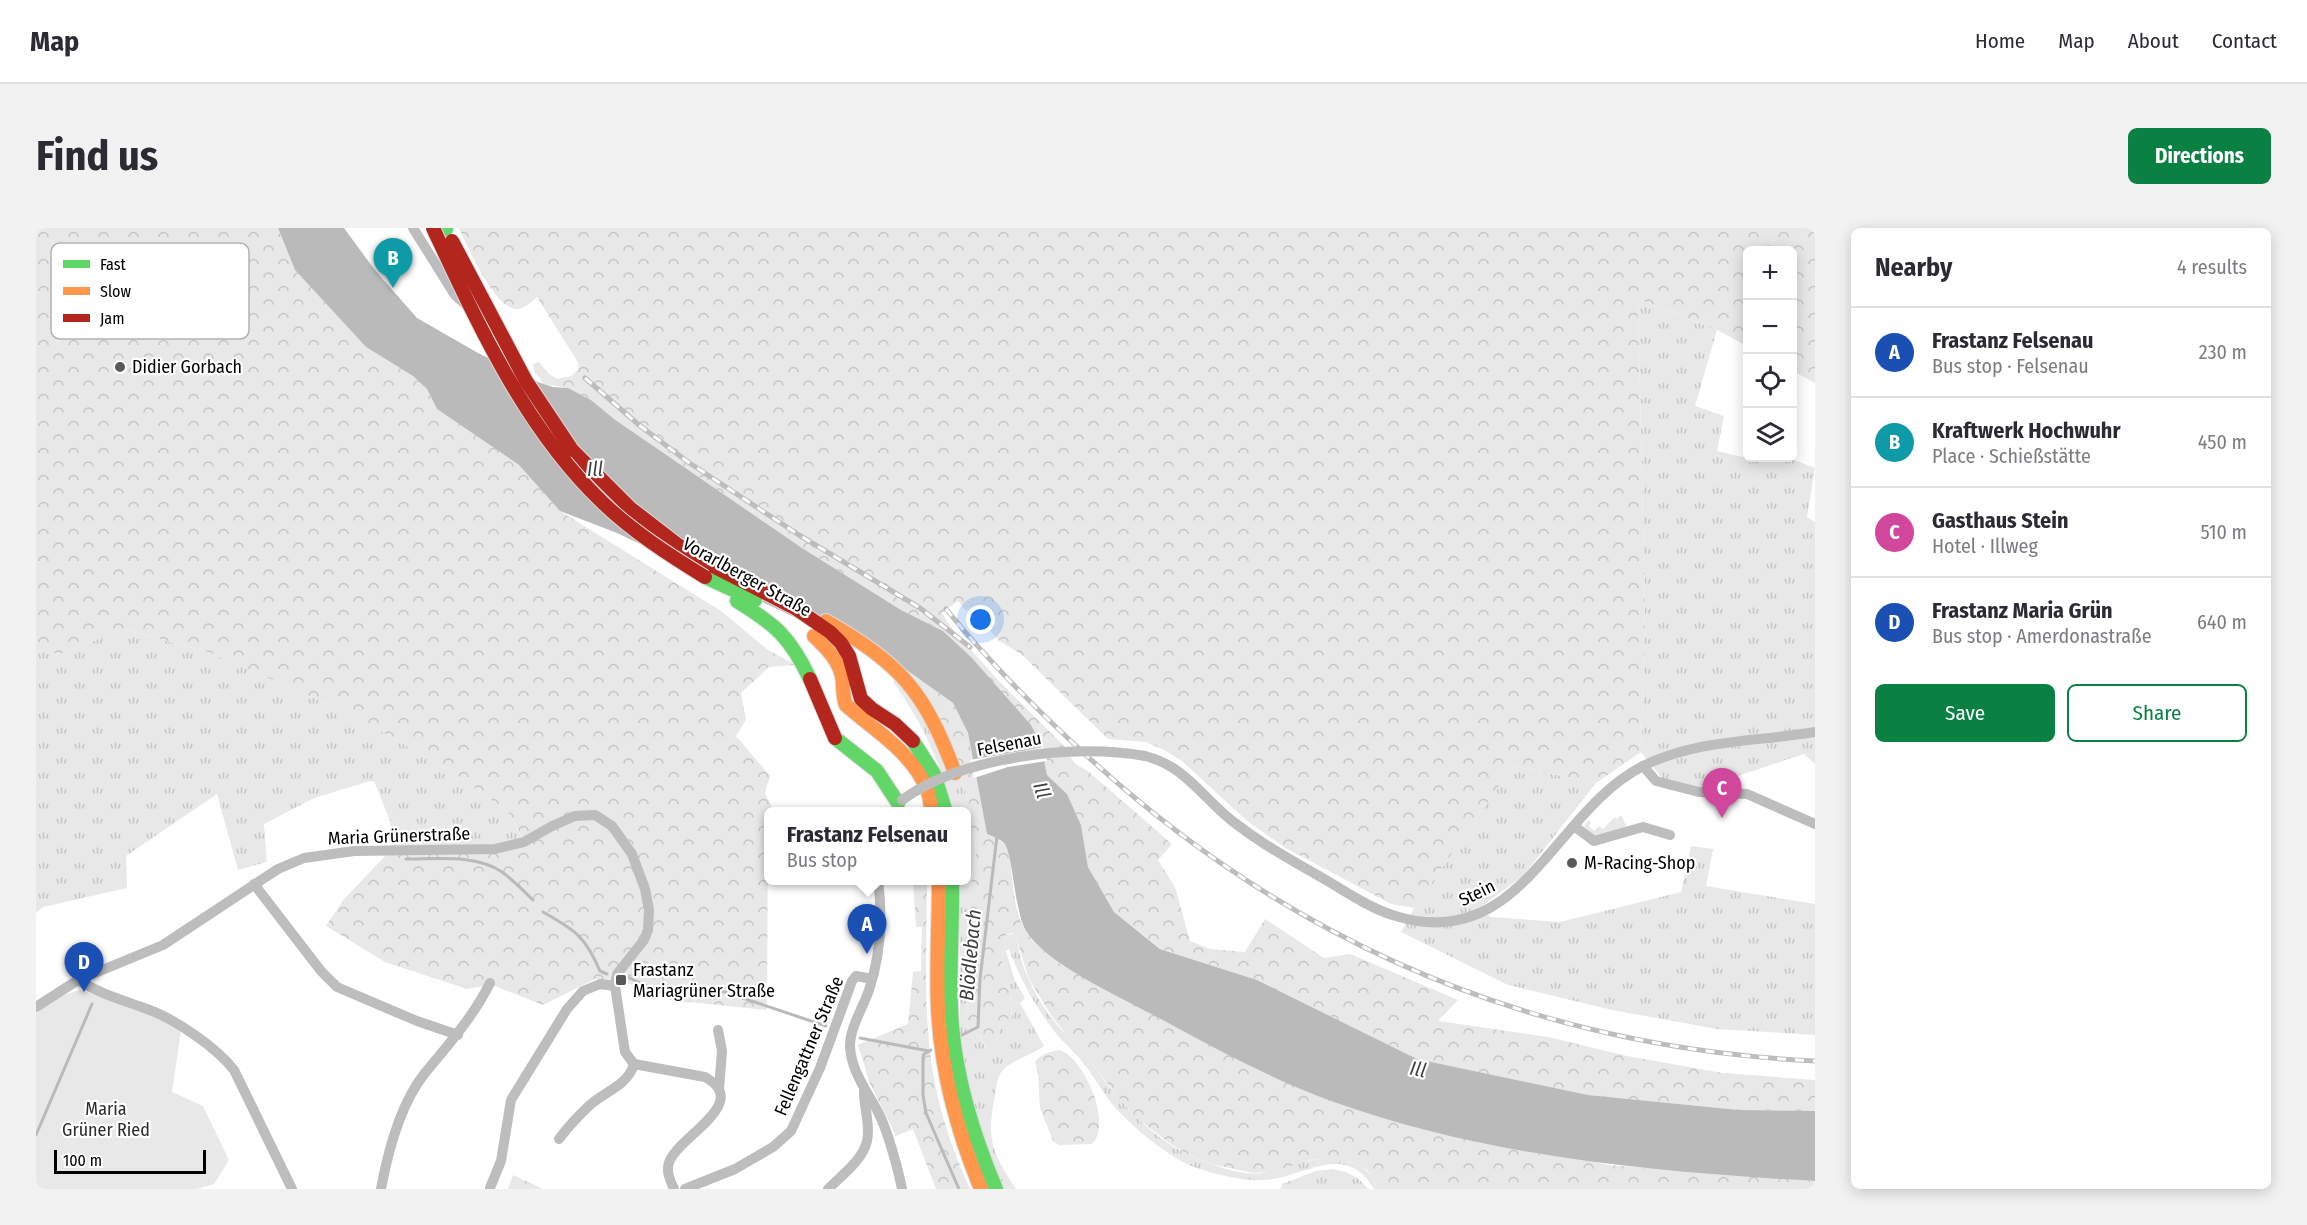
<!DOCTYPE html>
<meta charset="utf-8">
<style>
body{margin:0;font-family:"Fira Sans Condensed",sans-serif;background:#f2f2f3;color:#2b2b33}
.controls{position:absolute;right:18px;top:18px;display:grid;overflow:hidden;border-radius:9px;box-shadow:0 3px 15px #0003}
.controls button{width:54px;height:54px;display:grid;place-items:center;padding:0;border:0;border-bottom:2px solid #e1e1e2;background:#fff;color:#2b2b33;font:30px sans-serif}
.scale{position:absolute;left:18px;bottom:15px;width:152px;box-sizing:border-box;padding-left:6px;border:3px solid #000;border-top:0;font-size:16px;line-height:21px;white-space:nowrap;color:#000;-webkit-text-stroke:4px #fff;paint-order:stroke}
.you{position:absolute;left:945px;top:392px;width:21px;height:21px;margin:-15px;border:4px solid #fff;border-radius:50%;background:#1a73e8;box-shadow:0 0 0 9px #1a73e833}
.badge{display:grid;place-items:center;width:39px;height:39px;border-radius:50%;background:#0b8043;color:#fff;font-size:20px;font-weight:700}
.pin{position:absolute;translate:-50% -50px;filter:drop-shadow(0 2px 3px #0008)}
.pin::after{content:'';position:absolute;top:32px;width:21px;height:18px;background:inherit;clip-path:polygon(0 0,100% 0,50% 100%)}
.popup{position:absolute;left:728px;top:579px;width:207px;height:78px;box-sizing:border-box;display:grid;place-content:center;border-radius:9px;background:#fff;filter:drop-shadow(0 2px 4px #0005);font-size:20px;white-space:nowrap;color:#7c7c81}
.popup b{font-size:22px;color:#2b2b33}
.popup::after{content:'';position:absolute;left:50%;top:100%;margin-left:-12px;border:12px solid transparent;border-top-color:#fff}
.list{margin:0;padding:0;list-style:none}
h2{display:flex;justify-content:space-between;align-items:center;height:78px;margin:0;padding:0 24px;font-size:26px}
h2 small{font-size:20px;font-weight:400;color:#7c7c81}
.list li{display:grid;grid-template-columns:39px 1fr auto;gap:18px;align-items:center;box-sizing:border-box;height:90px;padding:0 24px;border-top:2px solid #e1e1e2}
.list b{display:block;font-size:22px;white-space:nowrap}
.list p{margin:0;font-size:20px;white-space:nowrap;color:#7c7c81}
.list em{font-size:20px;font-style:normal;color:#7c7c81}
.actions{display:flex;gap:12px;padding:18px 24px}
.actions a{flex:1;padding:14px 0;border:2px solid #0b8043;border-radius:9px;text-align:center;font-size:21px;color:#0b8043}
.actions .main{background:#0b8043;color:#fff}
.icon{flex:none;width:33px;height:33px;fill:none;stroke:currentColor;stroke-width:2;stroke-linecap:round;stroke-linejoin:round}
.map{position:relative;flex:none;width:1779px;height:961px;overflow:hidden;border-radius:9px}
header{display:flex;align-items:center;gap:36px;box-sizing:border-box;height:84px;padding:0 30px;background:#fff;border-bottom:2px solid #e1e1e2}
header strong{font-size:28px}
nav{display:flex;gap:33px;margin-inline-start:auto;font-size:21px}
.intro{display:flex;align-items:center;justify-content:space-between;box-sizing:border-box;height:144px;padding:0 36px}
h1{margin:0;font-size:42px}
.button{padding:15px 27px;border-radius:9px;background:#0b8043;color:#fff;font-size:21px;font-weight:700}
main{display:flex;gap:36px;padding:0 36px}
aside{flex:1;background:#fff;border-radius:9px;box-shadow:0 3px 15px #0003}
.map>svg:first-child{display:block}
</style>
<header>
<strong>Map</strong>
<nav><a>Home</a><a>Map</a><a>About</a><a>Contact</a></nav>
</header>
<div class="intro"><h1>Find us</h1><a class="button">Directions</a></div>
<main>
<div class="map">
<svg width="1779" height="961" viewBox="0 0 1779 961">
<defs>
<pattern id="grass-tufts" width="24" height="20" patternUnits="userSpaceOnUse" patternTransform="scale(1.5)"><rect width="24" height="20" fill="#e8e8e8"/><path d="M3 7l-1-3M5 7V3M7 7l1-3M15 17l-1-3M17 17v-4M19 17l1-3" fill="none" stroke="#c5c5c5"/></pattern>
<pattern id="forest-crowns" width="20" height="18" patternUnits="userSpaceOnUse" patternTransform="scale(1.5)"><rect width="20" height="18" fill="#e8e8e8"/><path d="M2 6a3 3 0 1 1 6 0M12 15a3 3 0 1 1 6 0" fill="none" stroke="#c5c5c5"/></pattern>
</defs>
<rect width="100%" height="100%" fill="#fff"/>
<g fill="url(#grass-tufts)">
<path d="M1602,71L1681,102L1659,178L1688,188L1681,223L1711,230H1753L1779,240L1771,289L1779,294V536L1768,526L1665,560L1626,550L1605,524L1609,386Z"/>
<path d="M87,401L172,424L313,485L418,545L473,585L488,614L459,621H356L354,593L338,553H334L278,570L228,596L231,634L202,642L181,566L90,628L91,660L7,679L0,685V423L25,426Z"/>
<path d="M872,443L917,525L935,582L934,595L939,609L940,624L933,669L930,797L945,810L950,821L961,820C962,806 959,794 976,789L974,767L967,744L966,725L970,722L968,710L970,707L979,706C982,715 983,725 986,734C994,760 1017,799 1040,814C1072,858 1108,909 1160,930C1180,938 1205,948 1227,945C1238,944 1250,938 1262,935C1292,927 1330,929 1345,961H1338C1309,911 1266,951 1227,952C1204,953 1177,946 1155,938C1130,927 1094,897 1076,876C1066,863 1058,848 1047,835C1040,825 1030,817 1022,808C1000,780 986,755 973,721L970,723L979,753L989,770L984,775L1008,818C996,827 978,831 967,842C961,848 960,860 959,868C950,910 956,925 980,961H967L942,896L924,815L923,653L930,652V584L917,583C905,536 885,492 857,454Z"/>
<path d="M1477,538L1560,555L1487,648L1446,678L1454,689L1524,694L1645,664L1655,618L1677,621L1670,658L1779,676V807L1681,801L1576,782L1472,757L1365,704L1378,680Z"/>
<path d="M1296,941C1311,943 1322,948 1332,961H1245L1246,956L1280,943Z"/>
<path d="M477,947L507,961H472Z"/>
</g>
<g fill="url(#forest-crowns)">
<path d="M0,0H242L259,42L330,119L377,148L391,161L401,181L483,237L524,283L685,383L732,422L760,437L733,439L705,465L710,492L700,508L734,548L729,565L738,583L732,584L731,782L634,772L601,757L559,751L507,777L456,757L431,761L349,734L290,698L308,671L356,621L435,622L488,613L473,585L418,545L313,485L172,424L87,401L25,426L0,423Z"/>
<path d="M423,0H1779V155L1757,143L1756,22H1712L1711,118L1681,102L1602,71L1609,386L1605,524L1560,555L1477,538L1378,680L1355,676L1248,619L1210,592L1146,533L1128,522L1110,514L1072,511L985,426L962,412L936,379L930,383L922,373L906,385L915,399L962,452L1030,520L1038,535L1053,544L1136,616L1122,632L1139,659L1154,713L1174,721L1209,724L1229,691L1288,730L1314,726L1422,772L1402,793L1512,809L1591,828L1687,845L1779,852V883L1703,882L1552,867L1381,831L1221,752L1125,721L1078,684L1052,639L1045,597L1031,566L1011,547L1004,514L995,497L907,403L865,382L766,320L578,191L555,172L532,160L508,156L498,143L497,136L503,134L513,146L521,151L535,148L542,142L543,136L501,69C495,74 490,80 481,81C459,82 431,18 423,0Z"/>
<path d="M872,443L917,475L932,505L951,606C959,610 969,614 973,622C974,627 974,635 975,640C978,665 979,694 997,713C1025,741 1063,758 1097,776C1173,817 1250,859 1333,885L1573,937L1779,953V961H1345L1331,942L1315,934L1291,931L1273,932L1237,944L1217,945L1175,936L1149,925L1132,914L1101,890L1082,869L1040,815L1033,810L1015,787L993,751L979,706L975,705L970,707L968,710L970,722L966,725L967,744L974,767L976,790C959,793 962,806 961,820L952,824L945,810L930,797L933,669L940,624L939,609L934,595L935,582L917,525Z"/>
<path d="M877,653H891C891,720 886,790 899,856C906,892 919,928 934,961H900L877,901L860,908L834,856L822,817L872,796L877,744L885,743L886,699H880Z"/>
<path d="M1024,822C1049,831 1077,897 1056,916L1023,917L1017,913L1004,880L1002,845L999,834C1004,826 1015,823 1024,822Z"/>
</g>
<g fill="#e8e8e8">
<path d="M1585,587L1591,599L1558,608L1548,598L1553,592L1555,595L1553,598L1558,603L1563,598L1567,601L1579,589L1581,591Z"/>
<path d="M44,762L99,779L145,803L136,864L167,878L193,932L178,956L161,961H0V784L27,767Z"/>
</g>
<path fill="#bababa" d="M242,0H308L338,41L381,90L442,125L502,154L517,159L532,160L555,172L578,191L766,320L865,382L907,403L935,429L995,497L1004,514L1011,547L1031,566L1045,597L1052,639L1078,684L1124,721L1221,752L1381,831L1552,867L1703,882L1779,883V953C1617,944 1452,929 1298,874C1237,852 1178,820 1121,789C1093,774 1063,760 1036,743C1020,733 1000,719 990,703C978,682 977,624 968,615C964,611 957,609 951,606L932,505L917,475L872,443L581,305L524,283L483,237L401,181L391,161L377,148L330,119L259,42Z"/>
<path fill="#fff" d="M1008,519L1011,533L972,539L938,550L934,532Z"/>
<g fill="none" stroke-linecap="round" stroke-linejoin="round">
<g stroke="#bababa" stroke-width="3">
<path d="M370,631C400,631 440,626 466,644C477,652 487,662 497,672"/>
<path d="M507,684C539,702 549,708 564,743L571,746"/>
<path d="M589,748L631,767L686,763L790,798"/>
<path d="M924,808L942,799L944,751L961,608"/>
<path d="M824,810L893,823"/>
<path d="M895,822L888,826L887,829V867L890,885L923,961"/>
<path d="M0,907L56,776"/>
</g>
<g stroke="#dbdbdb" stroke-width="16">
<g id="fast">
<path d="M410,0V1"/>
<path d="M669,349L719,372"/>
<path d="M701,373C740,397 754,409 774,451"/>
<path d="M799,510L841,543L862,575"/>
<path d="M877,513L898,546L910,584"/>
<path d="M916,652C917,701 912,750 916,798C921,855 938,909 960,961"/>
</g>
</g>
<g stroke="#dbdbdb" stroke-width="16">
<g id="slow">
<path d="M790,393C865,436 889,464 919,545"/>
<path d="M778,408C790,420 802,431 806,448C808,458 806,467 810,477C839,503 875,523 891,561C894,568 894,577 896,584"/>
<path d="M903,652C903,695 900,737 902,780C905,843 921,903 945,961"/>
</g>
</g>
<g stroke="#dbdbdb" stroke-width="16">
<path id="jam" d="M536,222L594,280L642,317L675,337L759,380L794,404L805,415L813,428L825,471L836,481L859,496L877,513"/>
</g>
<g stroke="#bdbdbd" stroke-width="10">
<path d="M377,0L419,67L429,76"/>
<path d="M1109,528C1149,538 1164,567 1195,592C1224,615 1258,634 1290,652C1313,666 1337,682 1363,689C1486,724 1518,583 1607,538C1661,511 1720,514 1779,504"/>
<path d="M1607,538L1620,553L1663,564L1711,566L1779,596"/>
<path d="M1538,598L1558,613L1607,599L1634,607"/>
<path d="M842,652C847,690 845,726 833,762C827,780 814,799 814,818C815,844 832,864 843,886C852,904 862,941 866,961"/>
<path d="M218,656L285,743L301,759L381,793L422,807"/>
<path d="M42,752C64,766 87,772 111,781C139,791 180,819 198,842L256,961"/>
<path d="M0,779L42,752L127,717L242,641L268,630L318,623L459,621L488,614L516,598L539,588L559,587L576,598L596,626L609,661L613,682L612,702L608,712L581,746L579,758L589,824L598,836L669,849C719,877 634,911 632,939C631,947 635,954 638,961"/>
<path d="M682,802L686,823L683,861"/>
<path d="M523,911C532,899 543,887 555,876C570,863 592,857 598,836"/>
<path d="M454,960L465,933L475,872L531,781L547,763L564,756L579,758"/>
<path d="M345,961C352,923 364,876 389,845C413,816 437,789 454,755"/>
<path d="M649,961L699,941L737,919L755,903L784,840L816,753L820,748L836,751"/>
<path d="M792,961C805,948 827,932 831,913C835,897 827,877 828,861"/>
</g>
<use href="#fast" stroke="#63d668" stroke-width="14"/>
<use href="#slow" stroke="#ff974d" stroke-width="14"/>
<use href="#jam" stroke="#b3261e" stroke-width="14"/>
<g stroke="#bdbdbd" stroke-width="5">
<g id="rail">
<path d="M549,150L603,197L652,234L763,307L884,380L934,419"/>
<path d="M910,381C949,429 991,472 1036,514C1244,711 1492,819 1779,833"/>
</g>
</g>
<use href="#rail" stroke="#fff" stroke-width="3" stroke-dasharray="9" stroke-linecap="butt"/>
<g stroke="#dbdbdb" stroke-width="16" stroke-linecap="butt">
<g id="jam-bridge">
<path d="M397,0C442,96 488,199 566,274C596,303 633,327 669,349"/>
<path d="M416,13L490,153L536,222"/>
<path d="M774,451L799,510"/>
</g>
</g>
<path stroke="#bdbdbd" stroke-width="10" d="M866,572C925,529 1037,515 1109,528"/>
<use href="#jam-bridge" stroke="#b3261e" stroke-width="14"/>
</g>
<g fill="#595959" stroke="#fff" stroke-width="2">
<circle cx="84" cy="139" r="6"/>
<circle cx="1536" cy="635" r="6"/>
<rect x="579" y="746" width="12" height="12" rx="3"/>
</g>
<g text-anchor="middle" stroke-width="4.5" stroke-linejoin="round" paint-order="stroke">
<g font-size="18" fill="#000" stroke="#fff" text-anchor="start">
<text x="96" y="145">Didier Gorbach</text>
<text x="1548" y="641">M-Racing-Shop</text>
<text x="597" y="748">Frastanz<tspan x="597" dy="21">Mariagrüner Straße</tspan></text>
</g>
<g font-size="18" fill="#000" stroke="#fff">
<text transform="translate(711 349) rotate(29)" y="6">Vorarlberger Straße</text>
<text transform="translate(973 516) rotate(-11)" y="6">Felsenau</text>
<text transform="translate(363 608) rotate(-2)" y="6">Maria Grünerstraße</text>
<text transform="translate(1441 665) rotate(-26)" y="6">Stein</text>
<text transform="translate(773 818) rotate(-67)" y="6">Fellengattner Straße</text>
</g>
<g font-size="18" fill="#2c2c2c" stroke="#fff">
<text x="70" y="887">Maria<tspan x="70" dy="21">Grüner Ried</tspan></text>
</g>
<g font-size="20" font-style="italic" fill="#3d3d3d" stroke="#fff">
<text x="559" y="248">Ill</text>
<text transform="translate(1006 562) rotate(72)" y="7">Ill</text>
<text transform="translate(934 727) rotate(-85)" y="7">Blödlebach</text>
<text transform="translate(1382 841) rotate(12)" y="7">Ill</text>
</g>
</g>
<rect x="15" y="15" width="198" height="96" rx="9" fill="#fff" stroke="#b2b2b2" stroke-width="1.5"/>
<rect x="27" y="32" width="27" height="8" fill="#63d668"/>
<rect x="27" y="59" width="27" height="8" fill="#ff974d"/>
<rect x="27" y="86" width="27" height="8" fill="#b3261e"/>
<g font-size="16" fill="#000">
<text x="64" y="42">Fast</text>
<text x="64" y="69">Slow</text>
<text x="64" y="96">Jam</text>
</g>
</svg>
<div class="controls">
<button>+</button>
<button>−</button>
<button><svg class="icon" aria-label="locate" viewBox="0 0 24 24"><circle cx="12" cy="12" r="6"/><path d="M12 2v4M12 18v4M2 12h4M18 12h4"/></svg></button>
<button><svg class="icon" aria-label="layers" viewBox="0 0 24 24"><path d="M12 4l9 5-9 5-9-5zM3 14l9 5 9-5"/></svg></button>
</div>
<div class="scale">100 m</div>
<div class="you"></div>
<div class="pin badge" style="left:831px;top:726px;background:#1a4fb4">A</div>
<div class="popup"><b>Frastanz Felsenau</b>Bus stop</div>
<div class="pin badge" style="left:357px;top:60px;background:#0f9aa8">B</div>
<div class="pin badge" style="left:1686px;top:590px;background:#d1479c">C</div>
<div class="pin badge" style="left:48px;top:764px;background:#1a4fb4">D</div>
</div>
<aside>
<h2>Nearby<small>4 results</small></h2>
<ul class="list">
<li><span class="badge" style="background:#1a4fb4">A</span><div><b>Frastanz Felsenau</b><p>Bus stop · Felsenau</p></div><em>230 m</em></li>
<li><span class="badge" style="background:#0f9aa8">B</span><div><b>Kraftwerk Hochwuhr</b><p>Place · Schießstätte</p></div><em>450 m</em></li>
<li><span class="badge" style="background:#d1479c">C</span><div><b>Gasthaus Stein</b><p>Hotel · Illweg</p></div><em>510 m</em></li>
<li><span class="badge" style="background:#1a4fb4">D</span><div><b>Frastanz Maria Grün</b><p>Bus stop · Amerdonastraße</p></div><em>640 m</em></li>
</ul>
<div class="actions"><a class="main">Save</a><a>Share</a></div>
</aside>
</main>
